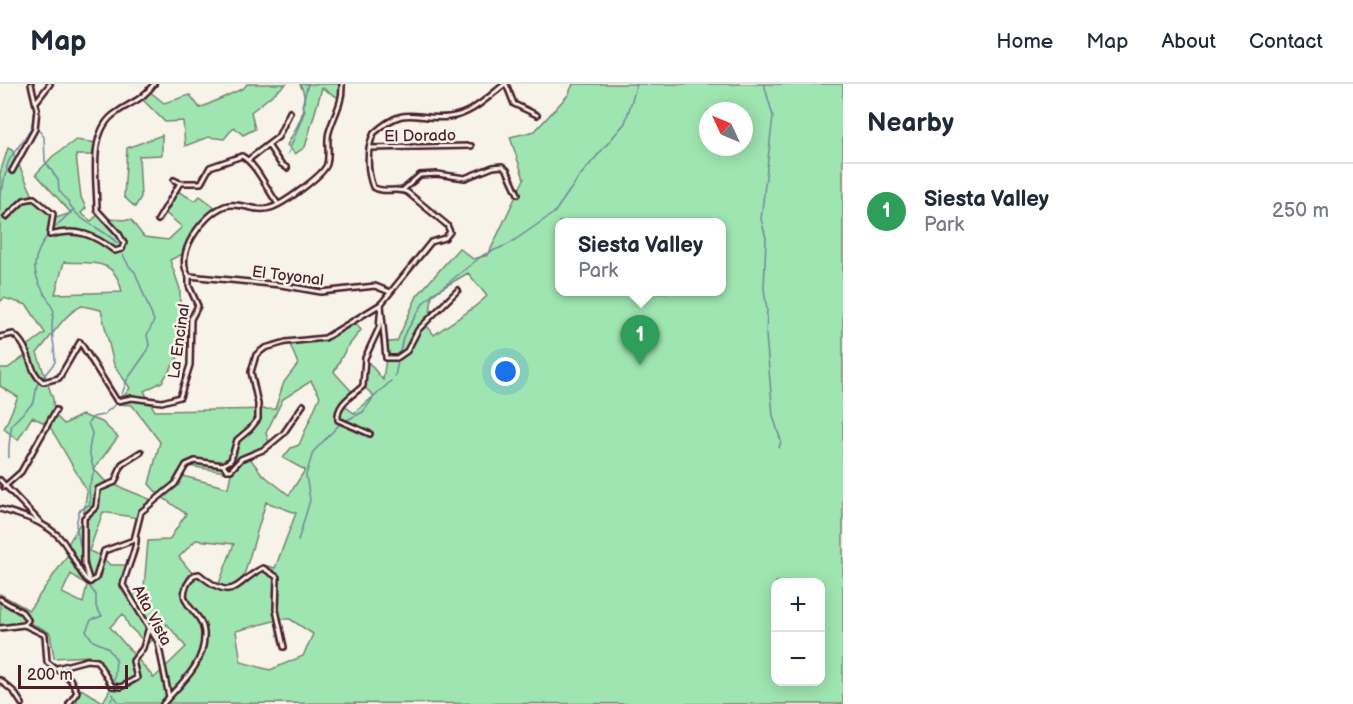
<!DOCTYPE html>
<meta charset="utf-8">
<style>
body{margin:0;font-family:"Balsamiq Sans",sans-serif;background:#f6f6f7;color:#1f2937}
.controls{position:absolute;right:18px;bottom:18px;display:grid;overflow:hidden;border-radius:12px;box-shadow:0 3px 15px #0003}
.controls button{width:54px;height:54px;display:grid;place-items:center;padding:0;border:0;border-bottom:2px solid #e0e1e3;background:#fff;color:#1f2937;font:30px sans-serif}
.compass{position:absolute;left:699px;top:18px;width:54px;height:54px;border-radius:50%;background:#fff;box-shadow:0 3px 15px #0003;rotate:314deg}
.scale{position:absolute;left:18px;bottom:15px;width:110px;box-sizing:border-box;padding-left:6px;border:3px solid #4a1f2b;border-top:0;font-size:16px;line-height:21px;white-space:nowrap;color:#4a1f2b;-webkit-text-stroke:4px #f7f3e8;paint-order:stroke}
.you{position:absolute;left:506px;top:288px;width:21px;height:21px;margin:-15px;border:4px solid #fff;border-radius:50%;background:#1a73e8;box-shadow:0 0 0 9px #1a73e833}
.badge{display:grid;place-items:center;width:39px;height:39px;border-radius:50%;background:#c8321e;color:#fff;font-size:20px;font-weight:700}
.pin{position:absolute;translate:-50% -50px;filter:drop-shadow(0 2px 3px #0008)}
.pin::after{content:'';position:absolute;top:32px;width:21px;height:18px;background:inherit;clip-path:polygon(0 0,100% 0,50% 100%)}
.popup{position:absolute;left:555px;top:134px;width:171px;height:78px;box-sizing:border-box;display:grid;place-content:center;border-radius:12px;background:#fff;filter:drop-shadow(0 2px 4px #0005);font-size:20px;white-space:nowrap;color:#747a83}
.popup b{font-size:22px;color:#1f2937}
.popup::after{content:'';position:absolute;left:50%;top:100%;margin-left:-12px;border:12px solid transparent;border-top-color:#fff}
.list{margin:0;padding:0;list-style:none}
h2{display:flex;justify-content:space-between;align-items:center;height:78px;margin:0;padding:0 24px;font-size:26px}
h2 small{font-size:20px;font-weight:400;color:#747a83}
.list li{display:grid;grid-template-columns:39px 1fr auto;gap:18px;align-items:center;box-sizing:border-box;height:96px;padding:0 24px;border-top:2px solid #e0e1e3}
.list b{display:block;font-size:22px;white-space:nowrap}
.list p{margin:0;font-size:20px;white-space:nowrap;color:#747a83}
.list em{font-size:20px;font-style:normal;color:#747a83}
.map{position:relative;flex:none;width:843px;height:620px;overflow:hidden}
header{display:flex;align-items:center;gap:36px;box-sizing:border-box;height:84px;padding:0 30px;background:#fff;border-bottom:2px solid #e0e1e3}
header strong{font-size:28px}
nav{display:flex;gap:33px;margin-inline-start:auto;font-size:21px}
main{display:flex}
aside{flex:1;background:#fff}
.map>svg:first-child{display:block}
</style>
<header>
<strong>Map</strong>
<nav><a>Home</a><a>Map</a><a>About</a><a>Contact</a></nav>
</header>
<main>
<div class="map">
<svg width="843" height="620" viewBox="0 0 843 620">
<rect width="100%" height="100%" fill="#f7f3e8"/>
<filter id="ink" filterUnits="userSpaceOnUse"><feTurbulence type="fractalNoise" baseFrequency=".0167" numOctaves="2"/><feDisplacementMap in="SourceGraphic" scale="12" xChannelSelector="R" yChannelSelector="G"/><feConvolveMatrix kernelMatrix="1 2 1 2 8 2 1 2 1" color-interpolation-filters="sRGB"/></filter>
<g filter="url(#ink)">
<g fill="#9fe5b1" stroke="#74826e" stroke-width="1.5" fill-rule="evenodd">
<path d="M247,0H286L251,28L255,45L243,51L234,43L224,55L208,53L185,62L183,37L165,38L142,15L149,7L164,19L190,11L200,24L244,4Z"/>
<path d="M300,0H342V16L322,4L305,63L295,70L287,61C297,43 312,20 300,0Z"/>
<path d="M573,0H843V620L76,619L81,605L103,618L112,602L100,575L88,572L54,574L50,549C32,537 19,536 0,544V510L29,526L70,468L67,462L83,434L87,407L49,341L32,333L18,356L4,345L18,313L0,302V284H8L29,269L26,263L45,249L27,221L4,214L0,218V89L8,64L12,66L34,114L53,130V135L71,129L36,90L53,72L76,56L97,59V71H76L81,113L86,124L81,129L91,137L100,129L103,135L131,136L144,153L168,156L182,143L163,127L176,106L195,117L200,112L219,126L201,143L185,169L170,176L180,205V228L186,261L162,298L144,307L155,327L275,325L284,298L298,280L289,258L322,255L353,235L361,246L346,265L334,288L354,310L342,320L354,329L374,312L363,302L365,274L383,296L386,274L384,259L397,257L417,212L459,164L473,175L488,171L524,95L510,53L535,47L568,11ZM708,27H744V63H708ZM559,138H721V208H559ZM64,178C93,180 115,173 122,208L55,210ZM468,189L487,212C471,228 452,237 434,251L425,239L430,233L432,210ZM82,222L101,226L114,281L130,304L118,320L132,321L160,358L149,400L159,411L186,430L169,456L148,457L144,504L127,509L123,501L127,481H110L101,472L89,467L103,428L138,434L152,416L105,397L94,385L118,353L102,338L82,331L64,340L54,330L53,315L37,269C51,254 65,228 82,222ZM311,297L320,312L299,361L291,364L283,374L305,386L289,411L262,390L249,373L261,369L269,359L266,349L283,315ZM189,382L231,389L228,404L183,392ZM266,418L296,429L275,484L264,481L242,498ZM196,456L234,460L218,502L192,489L179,473ZM71,490L87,501L83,519L62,509ZM776,498H820V598H776ZM123,530L129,542L147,560L159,551L167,540L186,563L154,594L110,543ZM281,535H290L313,550L303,572L270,586L241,578L236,547Z"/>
<path d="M162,51V71L139,72L141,113L135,123L124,113L127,64Z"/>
</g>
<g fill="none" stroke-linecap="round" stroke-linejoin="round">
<g stroke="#6f869d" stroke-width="1.5">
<path d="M764,0L773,32L761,135L766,154L764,205L767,226L766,251L773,332L781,357L779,364"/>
<path d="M37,44L44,53L45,77L58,96L59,107C69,116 70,124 79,132C92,143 106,147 118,160"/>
<path d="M288,70L305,26L302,22L308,0"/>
<path d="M0,110C5,103 2,95 7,87C4,75 27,56 32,41C33,37 33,31 34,27"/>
<path d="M51,147L73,126"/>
<path d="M395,292L403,253L424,218L483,171L509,160L554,129L579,93L625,39L637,0"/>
<path d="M121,313L127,296L146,269L149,261L147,251L154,237L135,188L129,182L123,171"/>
<path d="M345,337L363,328L373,314L391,297"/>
<path d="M9,374C8,362 10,352 12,340L34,318L37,301L55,278C55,260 49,244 54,227C38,195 24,186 47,152"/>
<path d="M298,457L310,416L306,391L313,368L339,341"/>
<path d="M81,466L76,441L79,427L90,420L89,403L94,388L89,366L92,349L88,339L93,333L103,331L117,319"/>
<path d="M88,477L89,492"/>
<path d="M87,499L96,511V523L102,532L91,536L86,547L93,557L107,563L116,575L114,600"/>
<path d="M115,613L120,620"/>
<path d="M109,620L114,611L112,610"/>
</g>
<g stroke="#4a1f2b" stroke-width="8">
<g id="street">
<path d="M342,0C343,19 334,31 329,48C326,58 330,69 327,80C324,91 282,121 270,124C255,129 240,117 225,122C203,130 173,171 189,192L281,201L321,208L375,202L390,208"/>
<path d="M506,0L514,20L537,31"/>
<path d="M36,18L50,0"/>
<path d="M268,61L280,79L287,84"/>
<path d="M369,64L471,62"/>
<path d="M248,76L278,53L290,28"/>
<path d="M12,87L35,45L37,25L31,0"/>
<path d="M174,96L180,99H201L210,83L242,72C257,81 267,106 278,120"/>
<path d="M403,106L420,91L437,90L465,94L493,83L502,82L507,86L518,110"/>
<path d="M6,133L24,116L34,114L53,130L50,151C77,143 94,151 115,167L122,165L124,159L119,150L97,126C97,97 88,51 113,31C131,17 138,20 154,0"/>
<path d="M158,136L180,99"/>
<path d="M381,221L386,274H397L407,267L418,246L458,206"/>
<path d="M0,253L13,250C33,265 27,287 43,298L59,294L80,258L117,317L132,314L162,318L180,313L190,281L191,235L198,222L189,202V192"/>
<path d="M370,350L338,336C336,320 352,312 363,302L365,274L379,244L381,220"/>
<path d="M223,381L227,386H231L241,375L265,365L283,350L303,321"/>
<path d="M0,396L40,438"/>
<path d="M4,403L21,388L56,326"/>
<path d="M0,425C24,432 55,440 68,465C75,476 79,489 88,497"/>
<path d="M136,454C138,462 125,489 123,501L158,558L169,613L163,620"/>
<path d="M90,498L96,494L104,467L134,456L141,428L175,400L186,381L195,377L223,381L231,376L237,356L250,345L258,335V320L251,288L256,271L265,264L286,258L325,254L381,220L431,158L445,154L450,148L447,141L407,108C395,103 384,110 373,103C367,88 366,64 374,49C408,19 413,37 449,33C471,31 488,13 505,0"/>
<path d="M90,498L84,480V434L96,423L98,405L115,398L122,380L141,368"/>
<path d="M0,515L22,528L28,536L24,541"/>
<path d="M0,544L24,541L45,551L47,578L70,595L77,608L69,620"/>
<path d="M57,584L87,576L97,577L112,602L121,603L137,594L133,577L143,564L149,543"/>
<path d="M0,596L14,608L22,620"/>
<path d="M169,613C186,595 206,576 204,548C202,524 168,520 194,491L199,490C236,521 235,497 263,484L277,493L276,526L284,563"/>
</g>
</g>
<use href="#street" stroke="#f7f3e8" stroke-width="3"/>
</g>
</g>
<g text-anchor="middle" stroke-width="5" stroke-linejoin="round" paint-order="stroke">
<g font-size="16" fill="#4a1f2b" stroke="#f7f3e8">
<text transform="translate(420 51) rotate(-1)" y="6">El Dorado</text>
<text transform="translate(288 191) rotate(7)" y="6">El Toyonal</text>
<text transform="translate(178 257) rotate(-82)" y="6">La Encinal</text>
<text transform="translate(153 531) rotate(62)" y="6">Alta Vista</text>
</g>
</g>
</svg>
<div class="controls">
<button>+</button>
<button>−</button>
</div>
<svg class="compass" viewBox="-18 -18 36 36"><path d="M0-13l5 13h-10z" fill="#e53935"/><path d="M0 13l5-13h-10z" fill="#747a83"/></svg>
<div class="scale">200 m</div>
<div class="you"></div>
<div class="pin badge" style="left:640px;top:281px;background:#2e9e5b">1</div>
<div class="popup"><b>Siesta Valley</b>Park</div>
</div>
<aside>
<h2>Nearby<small></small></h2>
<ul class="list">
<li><span class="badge" style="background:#2e9e5b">1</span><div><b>Siesta Valley</b><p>Park</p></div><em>250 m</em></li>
</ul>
</aside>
</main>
